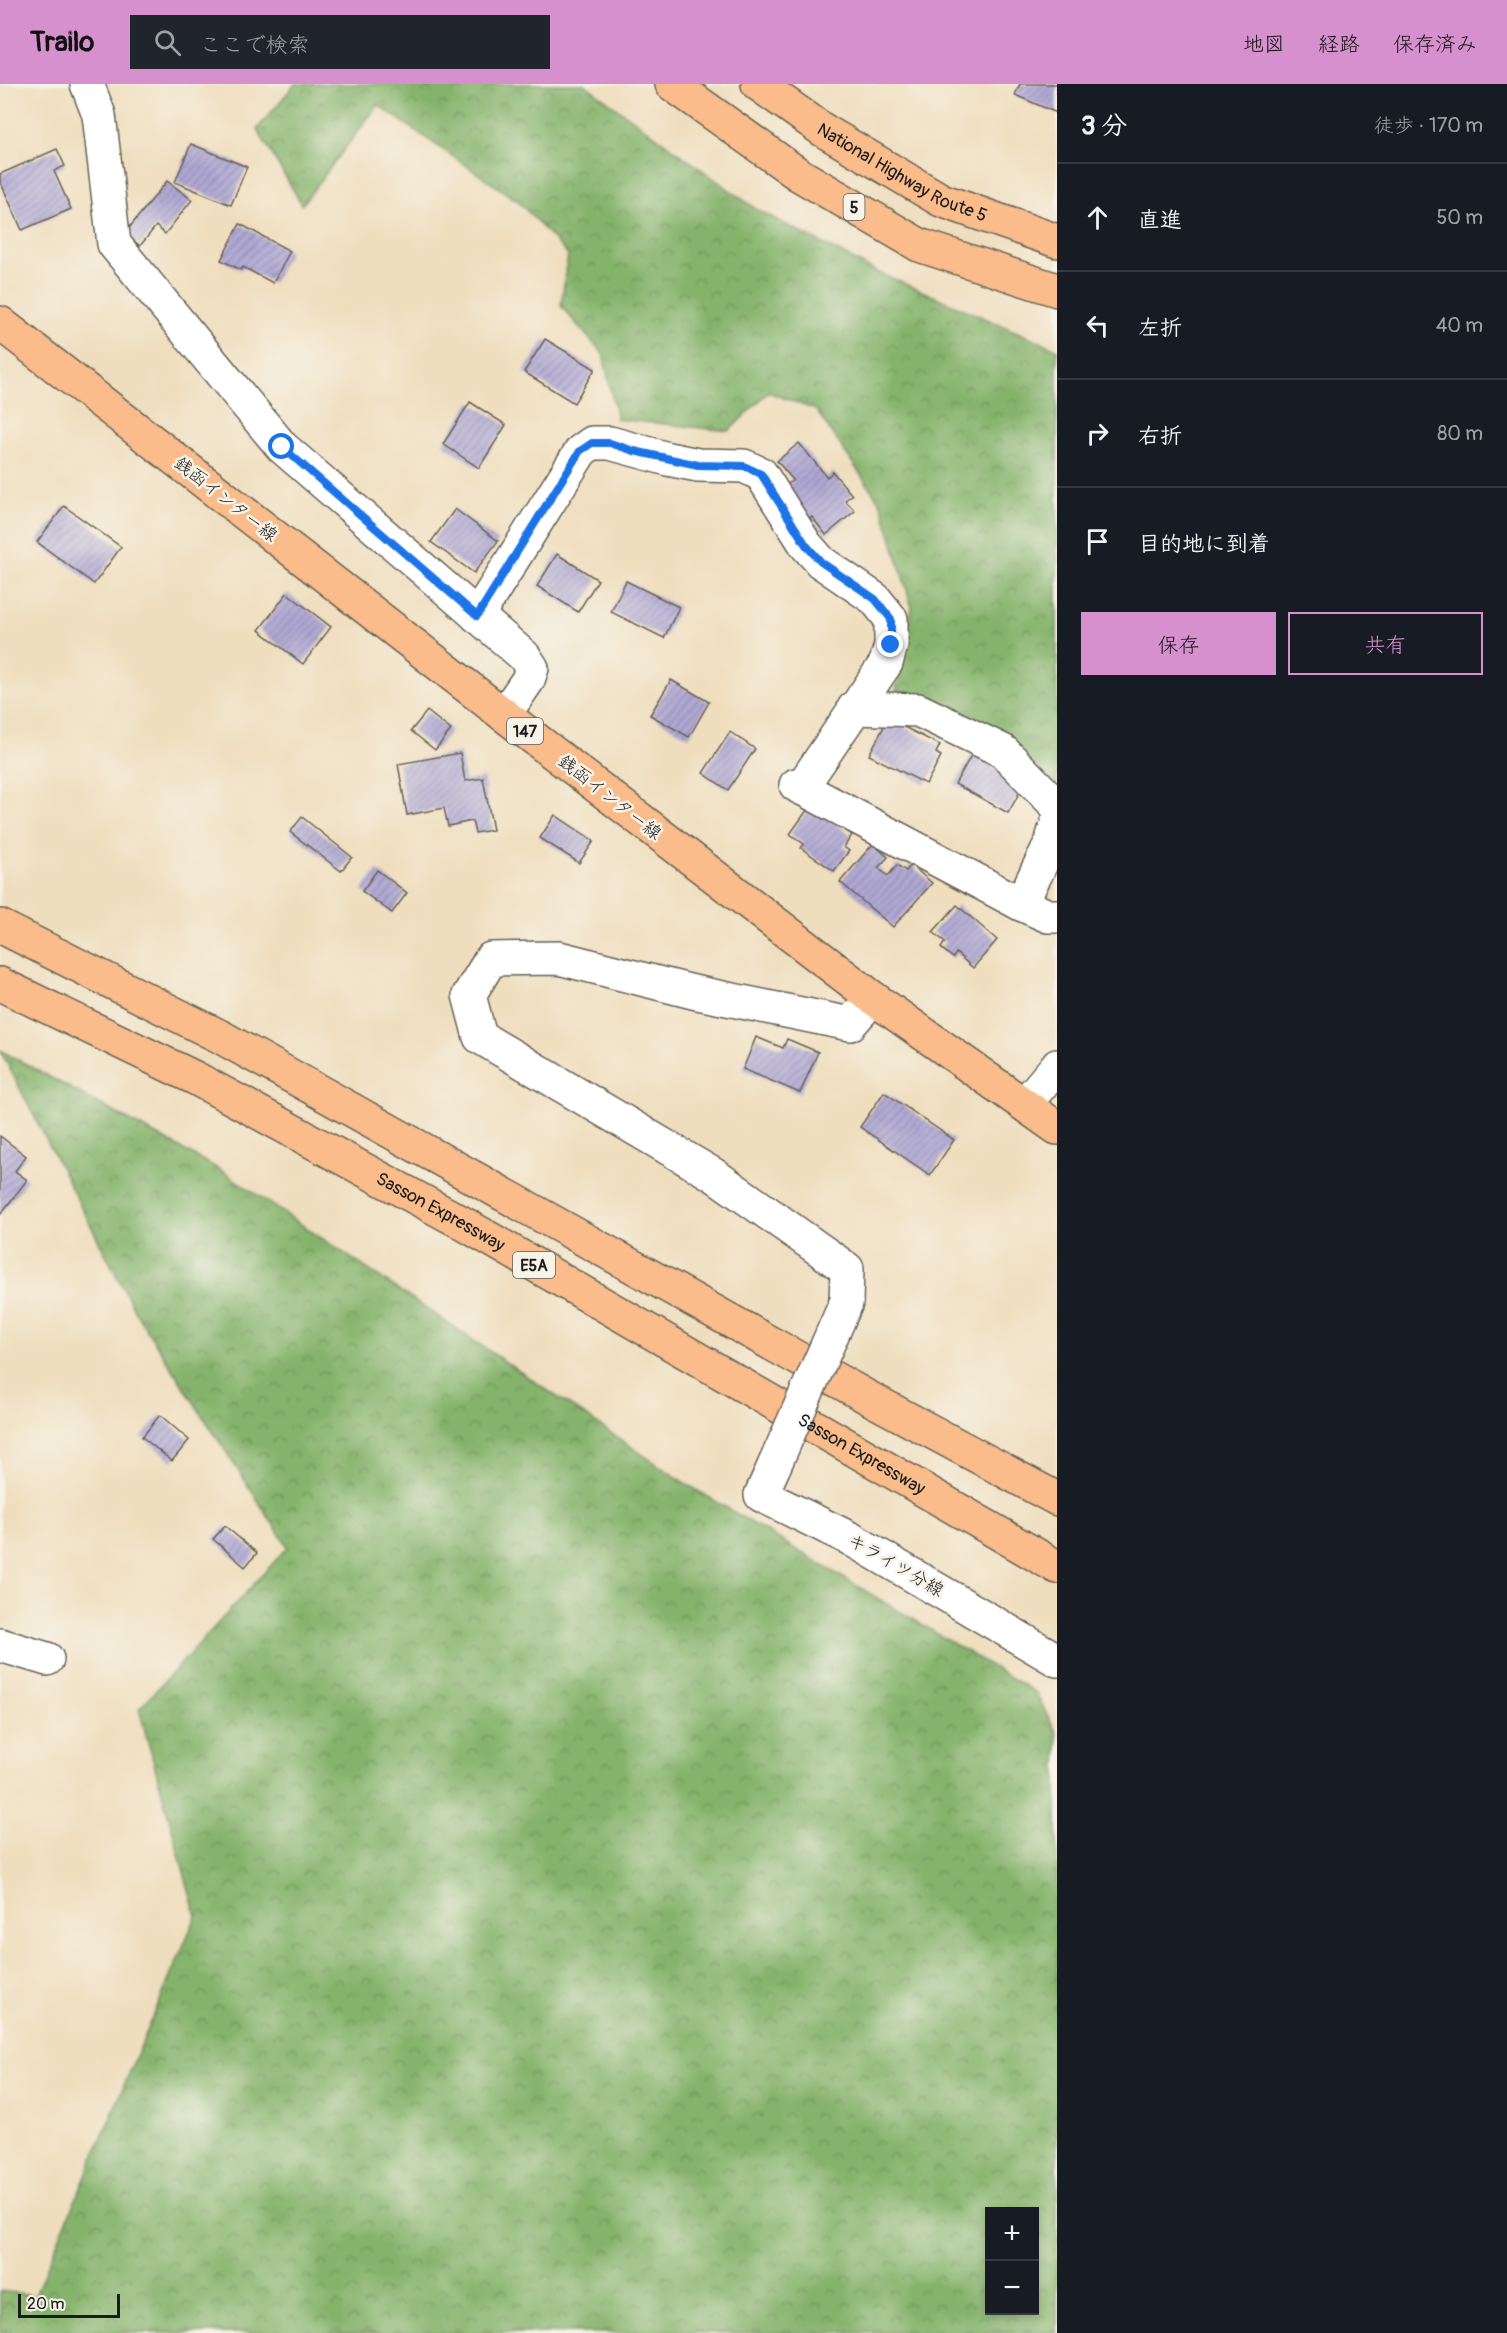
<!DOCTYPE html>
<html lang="ja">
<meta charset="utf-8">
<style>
body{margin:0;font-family:Pangolin,"Klee One",sans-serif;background:#20242c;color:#f1f3f6}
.controls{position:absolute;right:18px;bottom:18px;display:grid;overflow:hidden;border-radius:0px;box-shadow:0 3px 9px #0003}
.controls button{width:54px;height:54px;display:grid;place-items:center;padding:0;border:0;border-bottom:2px solid #363941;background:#171b24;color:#f1f3f6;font:30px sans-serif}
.scale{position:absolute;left:18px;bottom:15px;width:102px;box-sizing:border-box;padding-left:6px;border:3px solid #1c1c1c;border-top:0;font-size:16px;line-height:21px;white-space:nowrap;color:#1c1c1c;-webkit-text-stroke:4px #f7f3e8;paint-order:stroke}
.stop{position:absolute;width:18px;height:18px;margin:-14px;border:4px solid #1a73e8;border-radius:50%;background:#fff}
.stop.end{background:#1a73e8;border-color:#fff;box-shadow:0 2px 6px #0008}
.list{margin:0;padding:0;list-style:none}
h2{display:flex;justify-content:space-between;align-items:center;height:78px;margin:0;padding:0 24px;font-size:26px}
h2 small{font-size:20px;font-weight:400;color:#9ea1a6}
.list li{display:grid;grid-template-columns:39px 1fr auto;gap:18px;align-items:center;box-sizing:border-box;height:108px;padding:0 24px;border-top:2px solid #363941}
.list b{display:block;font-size:22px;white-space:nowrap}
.list em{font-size:20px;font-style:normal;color:#9ea1a6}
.actions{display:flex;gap:12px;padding:18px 24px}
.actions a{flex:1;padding:14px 0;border:2px solid #d690ce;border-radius:0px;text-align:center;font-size:21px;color:#d690ce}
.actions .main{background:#d690ce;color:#111}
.icon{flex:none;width:33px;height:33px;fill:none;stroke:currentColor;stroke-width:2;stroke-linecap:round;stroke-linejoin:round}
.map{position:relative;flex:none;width:1057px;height:2249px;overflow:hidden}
header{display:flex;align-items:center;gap:36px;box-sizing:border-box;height:84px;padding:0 30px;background:#d690ce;color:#111}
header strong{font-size:28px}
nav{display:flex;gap:33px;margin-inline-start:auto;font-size:21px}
.search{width:420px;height:54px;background:#20242c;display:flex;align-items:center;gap:15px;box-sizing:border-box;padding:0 21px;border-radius:0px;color:#9ea1a6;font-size:22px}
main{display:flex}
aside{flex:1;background:#171b24}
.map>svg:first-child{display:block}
</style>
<header>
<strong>Trailo</strong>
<div class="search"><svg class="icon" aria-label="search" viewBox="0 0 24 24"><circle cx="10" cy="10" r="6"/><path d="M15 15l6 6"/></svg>ここで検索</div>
<nav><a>地図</a><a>経路</a><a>保存済み</a></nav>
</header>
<main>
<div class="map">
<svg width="1057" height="2249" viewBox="0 0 1057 2249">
<defs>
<pattern id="forest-crowns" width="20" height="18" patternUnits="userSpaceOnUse" patternTransform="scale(1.5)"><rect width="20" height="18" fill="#85b36c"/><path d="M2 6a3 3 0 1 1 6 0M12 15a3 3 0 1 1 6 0" fill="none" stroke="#6c9158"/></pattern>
<pattern id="building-hatch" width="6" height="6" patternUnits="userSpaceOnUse" patternTransform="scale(1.5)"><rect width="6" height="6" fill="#b0a9d4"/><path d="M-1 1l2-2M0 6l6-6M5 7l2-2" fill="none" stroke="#8e89ab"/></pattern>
</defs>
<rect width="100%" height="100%" fill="#f7f3e8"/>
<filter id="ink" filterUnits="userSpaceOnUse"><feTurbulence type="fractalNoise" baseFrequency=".0167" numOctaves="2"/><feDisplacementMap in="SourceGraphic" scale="12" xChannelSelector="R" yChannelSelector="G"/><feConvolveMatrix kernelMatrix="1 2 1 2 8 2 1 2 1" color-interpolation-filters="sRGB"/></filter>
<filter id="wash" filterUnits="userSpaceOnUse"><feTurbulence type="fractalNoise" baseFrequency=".008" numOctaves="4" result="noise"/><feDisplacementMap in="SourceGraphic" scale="24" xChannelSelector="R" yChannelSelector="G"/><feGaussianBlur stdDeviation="1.35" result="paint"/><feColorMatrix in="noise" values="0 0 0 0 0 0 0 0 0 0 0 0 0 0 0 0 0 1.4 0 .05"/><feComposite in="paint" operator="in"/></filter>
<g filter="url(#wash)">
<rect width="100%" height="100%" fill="#efdebd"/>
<g fill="url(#forest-crowns)" stroke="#506844" stroke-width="1.5" fill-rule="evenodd">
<path d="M295,0H584L756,125L875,187L1057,265V701L1003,654L935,614L896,607L912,523L881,420L816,326L768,308L729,347L617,335L603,270L561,222L568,171L519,118L378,21L302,121L257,45Z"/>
<path d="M0,966L222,1087L685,1399L1036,1609L1057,1650V2249H0V2207L35,2211L196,1832L139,1625L288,1463L137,1231ZM990,2128H1034V2226H990Z"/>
</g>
<g id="blocks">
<g fill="url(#building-hatch)">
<path d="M1020,0H1057V29L1015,11Z"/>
<path d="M191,60L247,83L231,121L175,98Z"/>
<path d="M57,65L65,82L54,87L71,125L22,146L0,97V90Z"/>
<path d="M167,97L192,116L165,150L156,142L140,162L125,149Z"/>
<path d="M240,140L290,167L273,199L243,183L241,186L221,176Z"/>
<path d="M545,255L595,285L574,319L524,288Z"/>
<path d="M470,318L506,341L479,384L443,360Z"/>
<path d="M799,359L827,393L833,388L852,411L845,416L855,427L826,451L812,433L807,436L785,402L793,396L777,377Z"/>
<path d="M64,422L121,463L94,500L37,458Z"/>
<path d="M455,425L498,457L474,489L431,458Z"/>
<path d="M557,470L598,496L578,528L537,502Z"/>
<path d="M626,497L679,523L664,554L611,528Z"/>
<path d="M287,509L331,543L303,580L259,546Z"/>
<path d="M671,596L709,618L689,653L650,631Z"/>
<path d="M427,627L451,646L435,666L411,647Z"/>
<path d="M888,635L940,661L936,669L941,672L926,700L869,671Z"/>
<path d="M730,648L755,665L728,706L703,689Z"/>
<path d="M977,661L992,670L987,678L1025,699L1008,729L955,700Z"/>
<path d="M460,669L465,697L483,694L493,746L475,749L472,737L448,742L444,724L407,731L398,680Z"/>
<path d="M810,722L852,751L844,763L849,767L834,787L801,764L804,760L790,750Z"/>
<path d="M555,731L594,757L579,779L540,754Z"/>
<path d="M302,733L352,773L341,787L290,748Z"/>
<path d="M873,760L888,773L878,784L888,792L897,781L906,787L911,781L932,799L893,843L840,798Z"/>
<path d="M377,786L407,809L392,829L362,807Z"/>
<path d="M957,821L997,856L973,884L956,869L953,874L941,864L945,858L933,848Z"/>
<path d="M756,953L783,964L787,955L818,968L800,1009L743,985Z"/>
<path d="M884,1008L954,1056L930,1091L860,1043Z"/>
<path d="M0,1052L26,1072L15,1087L27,1096L0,1131Z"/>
<path d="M160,1331L189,1356L172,1377L142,1353Z"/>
<path d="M225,1442L257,1469L245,1483L213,1455Z"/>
</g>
</g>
</g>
<g filter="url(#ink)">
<use href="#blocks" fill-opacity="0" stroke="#666054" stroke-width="1.5"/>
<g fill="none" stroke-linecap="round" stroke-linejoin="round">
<g stroke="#666054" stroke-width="36">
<g id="minor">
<path d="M87,0L99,31L114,160L282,363L524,572L532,584L528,596L504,631"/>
<path d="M477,532L581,367L592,359H610L668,375L698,381L744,382L761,390L806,461L821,478L875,515L891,535V561L886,579L801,704"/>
<path d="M854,624L918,626L1003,667L1057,722"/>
<path d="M796,701L1021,820L1048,832H1057"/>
<path d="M1021,820L1051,759L1057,740"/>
<path d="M1025,1020L1057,982"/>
<path d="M846,1219L847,1185L714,1091L480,953L469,911L491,875L559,874L693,908L850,940L873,914"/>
<path d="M775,1380L761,1411L851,1455L1057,1576"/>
<path d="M0,1561L47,1575"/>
</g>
</g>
<g stroke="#666054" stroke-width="36">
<path id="major" d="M0,239L504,631L873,914L1057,1044"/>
</g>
<g stroke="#666054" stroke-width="36">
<g id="highway">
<path d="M672,0L798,90L919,161L1057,206"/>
<path id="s1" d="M758,0L823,46L941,116L1057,157"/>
<path d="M0,842L221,953L869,1314L1057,1415"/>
<path id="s2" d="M0,900L195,994L459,1137L1057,1483"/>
</g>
</g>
<use href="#minor" stroke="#fff" stroke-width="33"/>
<use href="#major" stroke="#f9bc8a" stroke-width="33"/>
<use href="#highway" stroke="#f9bc8a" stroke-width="33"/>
<g stroke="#666054" stroke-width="36" stroke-linecap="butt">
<path id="minor-bridge" d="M775,1380L846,1219"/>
</g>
<use href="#minor-bridge" stroke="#fff" stroke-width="33"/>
</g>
</g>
<g fill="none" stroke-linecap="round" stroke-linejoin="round" filter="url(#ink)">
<path stroke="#1a73e8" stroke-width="8" d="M282,363L477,532L580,367L592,359H610L634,367L698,381L744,382L761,390L806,461L821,478L875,515L891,535V561"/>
</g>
<g text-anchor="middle" stroke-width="5" stroke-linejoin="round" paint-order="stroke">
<g fill="#f7f3e8" stroke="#5e5c59" stroke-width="1.5">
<rect x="843.5" y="110" width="21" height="26" rx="4.5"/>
<rect x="507" y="634" width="36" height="26" rx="4.5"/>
<rect x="513" y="1168" width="42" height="26" rx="4.5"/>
</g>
<g font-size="16" font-weight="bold" fill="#1c1c1c">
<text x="854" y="129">5</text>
<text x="525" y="653">147</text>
<text x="534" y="1187">E5A</text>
</g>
<g font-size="18" fill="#1c1c1c" stroke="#f7f3e8">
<text dy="6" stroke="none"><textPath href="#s1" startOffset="170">National Highway Route 5</textPath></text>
<text transform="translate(226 415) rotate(38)" y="6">銭函インター線</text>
<text transform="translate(610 713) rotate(38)" y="6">銭函インター線</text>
<text dy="6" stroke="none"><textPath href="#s2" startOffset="496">Sasson Expressway</textPath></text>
<text dy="6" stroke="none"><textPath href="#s2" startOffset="982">Sasson Expressway</textPath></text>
<text transform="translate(896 1481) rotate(30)" y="6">キライツ分線</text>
</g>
</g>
</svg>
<div class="controls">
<button>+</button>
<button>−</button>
</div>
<div class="scale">20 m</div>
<div class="stop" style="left:282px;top:363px"></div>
<div class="stop end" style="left:891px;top:561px"></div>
</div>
<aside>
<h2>3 分<small>徒歩 · 170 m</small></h2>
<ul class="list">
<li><svg class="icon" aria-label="ahead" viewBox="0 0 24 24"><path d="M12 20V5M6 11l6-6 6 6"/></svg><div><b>直進</b></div><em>50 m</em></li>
<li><svg class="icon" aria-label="left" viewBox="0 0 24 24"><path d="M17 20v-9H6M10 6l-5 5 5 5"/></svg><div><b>左折</b></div><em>40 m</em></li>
<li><svg class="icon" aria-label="right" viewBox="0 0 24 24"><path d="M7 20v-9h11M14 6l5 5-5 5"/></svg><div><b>右折</b></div><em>80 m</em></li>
<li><svg class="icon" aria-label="arrive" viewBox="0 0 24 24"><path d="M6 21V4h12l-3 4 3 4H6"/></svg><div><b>目的地に到着</b></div></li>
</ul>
<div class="actions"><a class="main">保存</a><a>共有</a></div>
</aside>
</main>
